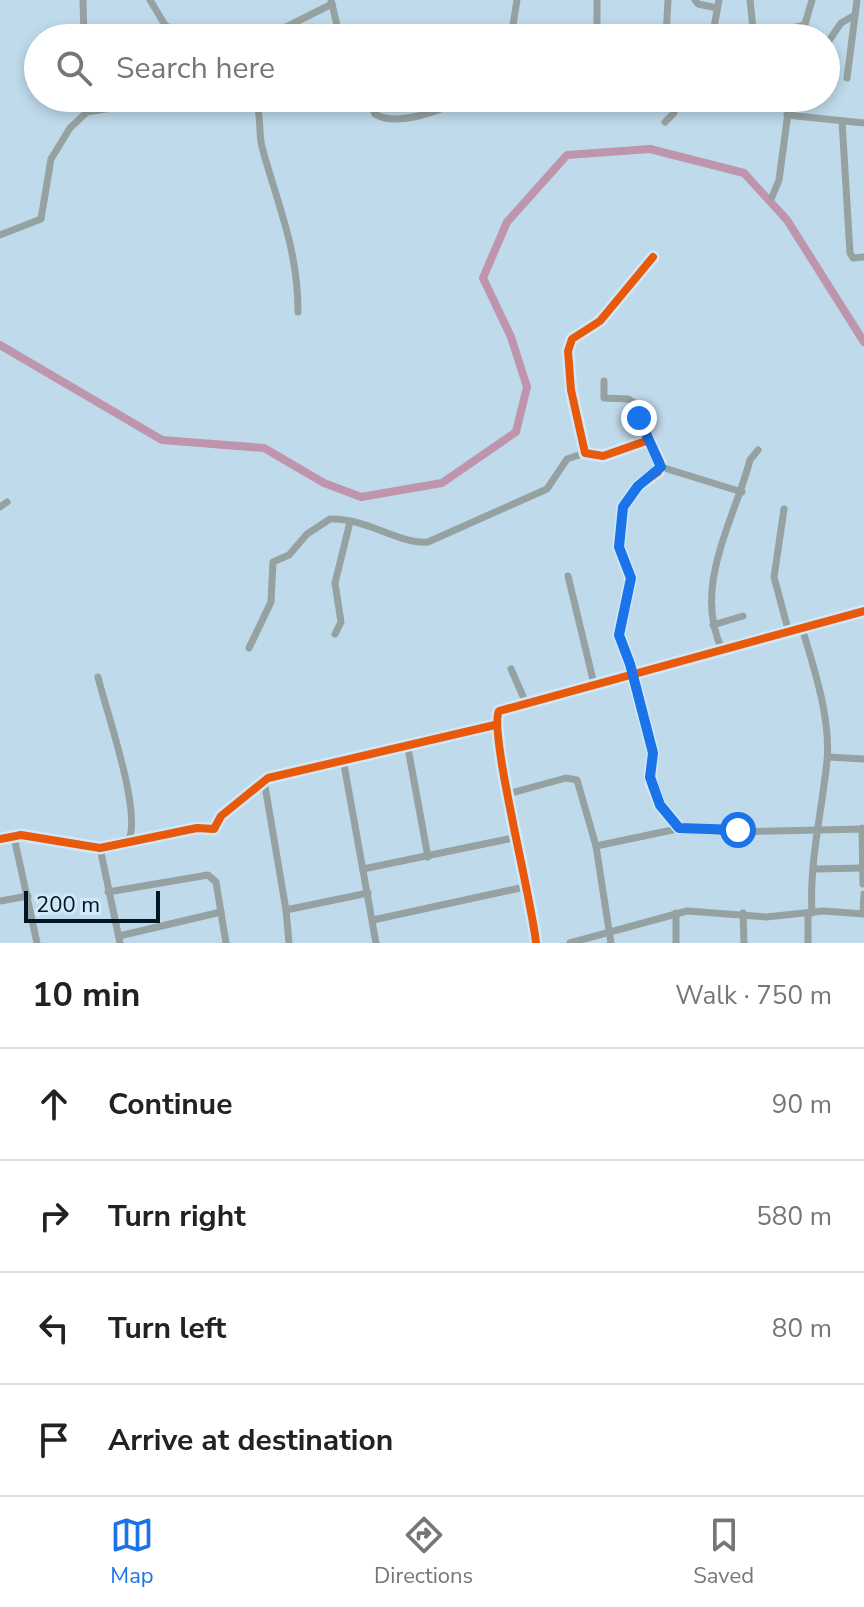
<!DOCTYPE html>
<meta charset="utf-8">
<style>
body{margin:0;font-family:"Nunito Sans",sans-serif;background:#f2f2f2;color:#222}
.scale{position:absolute;left:24px;bottom:20px;width:136px;box-sizing:border-box;padding-left:8px;border:4px solid #001623;border-top:0;font-size:22px;line-height:28px;white-space:nowrap;color:#001623;-webkit-text-stroke:6px #d0e8f8;paint-order:stroke}
.stop{position:absolute;width:24px;height:24px;margin:-18px;border:6px solid #1a73e8;border-radius:50%;background:#fff}
.stop.end{background:#1a73e8;border-color:#fff;box-shadow:0 2px 8px #0008}
.list{margin:0;padding:0;list-style:none}
h2{display:flex;justify-content:space-between;align-items:center;height:104px;margin:0;padding:0 32px;font-size:34px}
h2 small{font-size:26px;font-weight:400;color:#767676}
.list li{display:grid;grid-template-columns:52px 1fr auto;gap:24px;align-items:center;box-sizing:border-box;height:112px;padding:0 32px;border-top:2px solid #e0e0e0}
.list b{display:block;font-size:30px;white-space:nowrap}
.list em{font-size:26px;font-style:normal;color:#767676}
.icon{flex:none;width:44px;height:44px;fill:none;stroke:currentColor;stroke-width:2;stroke-linecap:round;stroke-linejoin:round}
.map{position:relative;flex:none;width:864px;height:943px;overflow:hidden}
.search{position:absolute;background:#fff;box-shadow:0 4px 12px #0003;left:24px;right:24px;top:24px;height:88px;display:flex;align-items:center;gap:20px;box-sizing:border-box;padding:0 28px;border-radius:44px;color:#767676;font-size:30px}
.sheet{height:552px;background:#fff}
nav{display:flex;justify-content:space-around;align-items:center;box-sizing:border-box;height:112px;border-top:2px solid #e0e0e0;background:#fff;font-size:22px;color:#767676}
nav a{display:grid;justify-items:center;gap:4px}
nav .on{color:#1a73e8}
.map>svg:first-child{display:block}
</style>
<div class="map">
<svg width="864" height="943" viewBox="0 0 864 943">
<rect width="100%" height="100%" fill="#bfdaeb"/>
<g fill="none" stroke-linecap="round" stroke-linejoin="round">
<path stroke="#bf95ae" stroke-width="8" d="M0,345L162,440L264,448L324,483L361,497L442,483L516,432L527,387L511,337L483,278L507,222L567,155L650,149L744,173L787,220L864,342"/>
<g stroke="#96a2a1" stroke-width="7">
<path d="M83,0L84,38"/>
<path d="M150,0L165,25L175,31L176,38"/>
<path d="M695,0L698,4L717,8"/>
<path d="M750,0L754,38"/>
<path d="M332,4L340,38"/>
<path d="M264,38L332,4L331,0"/>
<path d="M511,38L517,0"/>
<path d="M597,38V0"/>
<path d="M666,38L668,0"/>
<path d="M712,38L719,0"/>
<path d="M754,38L804,25"/>
<path d="M801,38L812,0"/>
<path d="M826,45L841,23L855,15"/>
<path d="M847,78L857,0"/>
<path d="M85,98L87,112"/>
<path d="M255,98C262,115 258,130 262,147C278,206 298,249 298,312"/>
<path d="M368,98L375,114C395,127 444,111 462,98"/>
<path d="M692,98L714,102V98"/>
<path d="M787,115L864,123"/>
<path d="M842,121L850,253L853,258L864,257"/>
<path d="M665,122L674,113L673,98"/>
<path d="M772,197L779,180L790,98"/>
<path d="M0,235L41,219L51,159L70,128L87,112L136,104L168,108L184,98"/>
<path d="M653,257L600,321L572,339L568,351L571,390L585,453L603,456L649,440L660,462L658,472L638,486L623,507L619,547L631,578L619,635L630,664L653,753L650,775L652,785L660,805L679,828"/>
<path d="M604,381V398L628,399L638,405L648,440"/>
<path d="M661,467L742,492"/>
<path d="M0,507L7,502"/>
<path d="M784,509L774,577L789,633"/>
<path d="M568,576L594,684"/>
<path d="M713,625L743,616"/>
<path d="M802,628C814,668 831,719 827,761C822,810 809,864 812,913"/>
<path d="M335,634L341,622L335,583L350,522"/>
<path d="M249,648L271,602L273,562L289,555L307,534L330,519C364,517 401,545 428,542L547,489L567,459L585,453"/>
<path d="M723,651C691,589 734,521 750,460L758,450"/>
<path d="M511,669L525,701"/>
<path d="M98,677C105,708 145,819 127,843"/>
<path d="M407,743L428,857"/>
<path d="M828,757L864,759"/>
<path d="M343,759L376,943"/>
<path d="M264,780L286,910"/>
<path d="M508,794L566,778L577,780L596,846L611,943"/>
<path d="M862,828L863,884"/>
<path d="M14,837L37,943"/>
<path d="M0,839L21,835L100,848L197,828L214,829L221,816L268,778L495,725"/>
<path d="M596,846L682,828L729,832L864,829"/>
<path d="M100,848L120,943"/>
<path d="M363,869L518,837"/>
<path d="M816,869L862,868"/>
<path d="M108,892L208,875L216,882L226,943"/>
<path d="M0,901L28,896"/>
<path d="M676,913V943"/>
<path d="M743,913L744,943"/>
<path d="M863,913L864,894"/>
<path d="M373,920L529,886"/>
<path d="M119,936L221,912"/>
<path d="M289,943L286,910L368,893"/>
<path d="M536,943C533,904 488,730 499,711L864,611"/>
<path d="M570,943L687,911L766,917L823,911L864,914"/>
<path d="M808,943V914"/>
</g>
<g stroke="#d0e8f8" stroke-width="13">
<g id="cycleway">
<path d="M653,257L600,321L572,339L568,351L571,390L585,453L603,456L649,440L660,462L658,472L638,486L623,507L619,547L631,578L619,635L630,664L653,753L650,775L652,785L660,805L679,828"/>
<path d="M0,839L21,835L100,848L197,828L214,829L221,816L268,778L495,725"/>
<path d="M536,943C533,904 488,730 499,711L864,611"/>
</g>
</g>
<use href="#cycleway" stroke="#e8590c" stroke-width="8"/>
</g>
<g fill="none" stroke-linecap="round" stroke-linejoin="round">
<path stroke="#1a73e8" stroke-width="10" d="M639,418L661,467L638,486L623,507L619,547L631,578L619,635L630,664L653,753L650,777L660,805L679,828L738,830"/>
</g>
</svg>
<div class="scale">200 m</div>
<div class="stop" style="left:738px;top:830px"></div>
<div class="stop end" style="left:639px;top:418px"></div>
<div class="search"><svg class="icon" aria-label="search" viewBox="0 0 24 24"><circle cx="10" cy="10" r="6"/><path d="M15 15l6 6"/></svg>Search here</div>
</div>
<section class="sheet">
<h2>10 min<small>Walk · 750 m</small></h2>
<ul class="list">
<li><svg class="icon" aria-label="ahead" viewBox="0 0 24 24"><path d="M12 20V5M6 11l6-6 6 6"/></svg><div><b>Continue</b></div><em>90 m</em></li>
<li><svg class="icon" aria-label="right" viewBox="0 0 24 24"><path d="M7 20v-9h11M14 6l5 5-5 5"/></svg><div><b>Turn right</b></div><em>580 m</em></li>
<li><svg class="icon" aria-label="left" viewBox="0 0 24 24"><path d="M17 20v-9H6M10 6l-5 5 5 5"/></svg><div><b>Turn left</b></div><em>80 m</em></li>
<li><svg class="icon" aria-label="arrive" viewBox="0 0 24 24"><path d="M6 21V4h12l-3 4 3 4H6"/></svg><div><b>Arrive at destination</b></div></li>
</ul>
</section>
<nav>
<a class="on"><svg class="icon" aria-label="map" viewBox="0 0 24 24"><path d="M3 6l6-2 6 2 6-2v14l-6 2-6-2-6 2zM9 4v14M15 6v14"/></svg>Map</a>
<a><svg class="icon" aria-label="directions" viewBox="0 0 24 24"><path d="M12 3l9 9-9 9-9-9zM9 14v-3h6M13 9l2 2-2 2"/></svg>Directions</a>
<a><svg class="icon" aria-label="saved" viewBox="0 0 24 24"><path d="M7 4h10v16l-5-4-5 4z"/></svg>Saved</a>
</nav>
